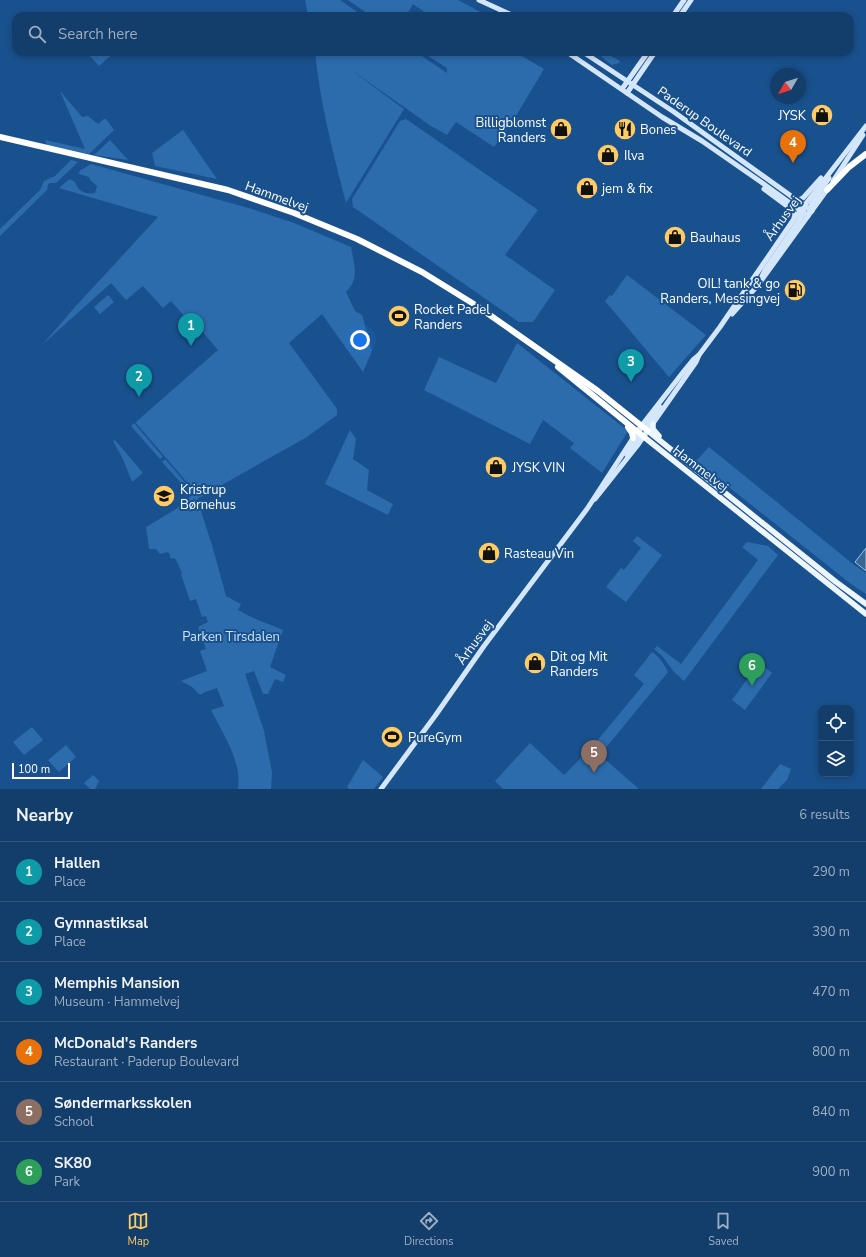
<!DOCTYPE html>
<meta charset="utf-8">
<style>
body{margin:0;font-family:"Nunito Sans",sans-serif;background:#1c4470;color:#f1f3f6}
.controls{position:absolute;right:12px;bottom:12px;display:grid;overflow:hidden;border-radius:8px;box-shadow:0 2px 6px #0003}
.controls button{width:36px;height:36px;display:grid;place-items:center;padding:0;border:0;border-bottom:1px solid #32567e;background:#133d6a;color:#f1f3f6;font:20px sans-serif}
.compass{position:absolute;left:770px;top:68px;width:36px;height:36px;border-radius:50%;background:#133d6a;box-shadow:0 2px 6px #0003;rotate:231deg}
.scale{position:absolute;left:12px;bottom:10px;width:58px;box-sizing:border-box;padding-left:4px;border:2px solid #fff;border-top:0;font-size:11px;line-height:14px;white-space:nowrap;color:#fff;-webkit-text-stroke:3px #19518e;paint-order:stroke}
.you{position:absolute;left:360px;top:340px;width:14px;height:14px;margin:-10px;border:3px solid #fff;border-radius:50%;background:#1a73e8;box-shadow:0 0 0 6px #1a73e833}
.badge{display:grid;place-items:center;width:26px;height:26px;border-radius:50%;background:#ffcb63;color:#fff;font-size:13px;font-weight:700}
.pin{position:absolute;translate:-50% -33px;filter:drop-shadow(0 1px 2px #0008)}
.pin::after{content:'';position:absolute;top:21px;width:14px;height:12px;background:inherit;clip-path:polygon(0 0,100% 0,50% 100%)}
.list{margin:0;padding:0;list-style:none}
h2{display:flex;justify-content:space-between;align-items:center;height:52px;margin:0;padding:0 16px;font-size:17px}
h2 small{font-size:13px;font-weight:400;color:#9daec1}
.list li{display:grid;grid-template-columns:26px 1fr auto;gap:12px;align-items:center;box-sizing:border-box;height:60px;padding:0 16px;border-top:1px solid #32567e}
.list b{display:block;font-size:15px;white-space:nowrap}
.list p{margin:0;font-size:13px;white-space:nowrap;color:#9daec1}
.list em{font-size:13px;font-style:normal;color:#9daec1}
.icon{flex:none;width:22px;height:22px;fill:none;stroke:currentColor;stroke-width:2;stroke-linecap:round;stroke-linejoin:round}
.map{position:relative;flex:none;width:866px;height:789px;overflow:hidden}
.search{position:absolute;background:#133d6a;box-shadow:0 2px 6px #0003;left:12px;right:12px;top:12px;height:44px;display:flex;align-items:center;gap:10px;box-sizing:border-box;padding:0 14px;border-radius:12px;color:#9daec1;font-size:15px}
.sheet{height:412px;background:#133d6a}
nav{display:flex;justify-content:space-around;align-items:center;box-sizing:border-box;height:56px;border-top:1px solid #32567e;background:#133d6a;font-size:11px;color:#9daec1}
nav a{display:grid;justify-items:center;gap:2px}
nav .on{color:#ffcb63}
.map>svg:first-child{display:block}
</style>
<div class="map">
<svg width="866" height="789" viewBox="0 0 866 789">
<rect width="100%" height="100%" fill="#19518e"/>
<g fill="#2c6cac">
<path d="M305,0H340L363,16H308Z"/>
<path d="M348,0H458L488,16H430L413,4L406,16H371Z"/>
<path d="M95,52H115L99,66L90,56Z"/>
<path d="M315,52H416L447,73V68L422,52H515L544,69L516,116L494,147L456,122L447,135L431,126L347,67L404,109L346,203C333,153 320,103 315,52Z"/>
<path d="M598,52H604L620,61L619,63L612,65L605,60Z"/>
<path d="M60,91L82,117L88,116L98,124L104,119H106L114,130L89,154L47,145L45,140L85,149Z"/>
<path d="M406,119L538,210L505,255L555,290L533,322H519L353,207L352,199L400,121Z"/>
<path d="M183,130L217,179L155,166L152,153Z"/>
<path d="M110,140L128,160L94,155Z"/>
<path d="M71,160L78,162L56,183H50L48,184L47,190L0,236V229L40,190L44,181L55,176Z"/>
<path d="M91,164L252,209L294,223L351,247C354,265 360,278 346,292L355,311L362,315L372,351L363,372L322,314L289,343L337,409V415L307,437L197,499L212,545L226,596L241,604L238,610L251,617L283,630L270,667L286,675L283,682L275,679L268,694H263L254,671L245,674L264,731L272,773L271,789H238C242,761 223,734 211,710L224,706L217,688L205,692L200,695L192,687L181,681L207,671L200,651L206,649L198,627L208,622L206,616L202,617L196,599L190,601L181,574L182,573L176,560L174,558L171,559L169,553L167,552L160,554L156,549H149L146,527L176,509L192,495L162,462L165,459L194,493L192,495L197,494L136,423L137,421L218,350L196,324L193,326L171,301L163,308L143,286L126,300L111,283L43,344L75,307L158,217L59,188L66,182L70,179L75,182C78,191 85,195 95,193L97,186L90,180L89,177L79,174L78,173L81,170Z"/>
<path d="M627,275L706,335L669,377L605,301L610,295L612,296Z"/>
<path d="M108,295L114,302L100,314L94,307Z"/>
<path d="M517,343L628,431L602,473L570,448L574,443L543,420L530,444L424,390L439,357L496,383Z"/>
<path d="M134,423L163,457L160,459L131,426Z"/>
<path d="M350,430L356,439L353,459L369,470L367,490L393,504L388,515L325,484Z"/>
<path d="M115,440L143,473L132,482L123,459L113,441Z"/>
<path d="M709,447L853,564L866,573V594L851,584L696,461Z"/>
<path d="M637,536L662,555L626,602L606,587L621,568L624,570L641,548L633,541Z"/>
<path d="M747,542L768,546L778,555L684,681L674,672L663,657L654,649L657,646L681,664L758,560L742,547Z"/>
<path d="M652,652C660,657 664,664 668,672L600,755L639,789H503L495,781L530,743L564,775L592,747L644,684L634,675Z"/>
<path d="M759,663L772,673L745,710L732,700Z"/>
<path d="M32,727L43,740L24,755L13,742Z"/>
<path d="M66,745L76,757L59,772L48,760Z"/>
<path d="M363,760L383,777L374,789H349L347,787Z"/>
<path d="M780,764L791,769L787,780L778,789H761Z"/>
<path d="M93,775L99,781L95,789H90L84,783Z"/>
</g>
<path fill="#3b648f" stroke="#98c5f1" d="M866,548V571L855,562Z"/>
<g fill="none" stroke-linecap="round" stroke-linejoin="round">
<g stroke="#d3e6fa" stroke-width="5">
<path d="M479,0L514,16"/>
<path d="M673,16L684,0"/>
<path d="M680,16L691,0"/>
<path d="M567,52L662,117L702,141L761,182L808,216"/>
<path d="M583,52L674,112L812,211"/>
<path d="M622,89L648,52"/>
<path d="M627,93L655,52"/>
<path d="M833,181L863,135"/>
<path d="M764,189L791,209L794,213V218"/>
<path d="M798,200L803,198L821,178"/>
<path d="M809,212L811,205L829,178"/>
<path d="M762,276L765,270L802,216L804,211"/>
<path d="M732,314L758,285L829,187"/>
<path d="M639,429L684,371L693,360L699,355"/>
<path d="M646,433L648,424L660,407"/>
<path d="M627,455L639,436L640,430"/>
<path d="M595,499L637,446L696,362L699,355L720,327L794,219L866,126"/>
<path d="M381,789L435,716L484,646L587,509L635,435"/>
</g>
<g stroke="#edf5ff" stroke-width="5.5">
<path d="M653,424V429L659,436"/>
<path d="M648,431L836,582L866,604"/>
<path d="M644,437L866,614"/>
</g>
<g stroke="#fff" stroke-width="6">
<path d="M0,137L228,190L294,213L357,239L422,272L477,306L598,391L648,431"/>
<path d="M827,190L849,167L866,154"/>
<path d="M558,367L644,437"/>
<path d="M628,427L632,433L633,438"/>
</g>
</g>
<defs>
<g id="shop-disc" transform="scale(1.15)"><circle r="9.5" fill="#ffcb63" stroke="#19518e"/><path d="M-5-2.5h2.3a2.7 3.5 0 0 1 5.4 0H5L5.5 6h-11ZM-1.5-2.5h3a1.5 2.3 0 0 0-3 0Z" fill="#111"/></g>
<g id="restaurant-disc" transform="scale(1.15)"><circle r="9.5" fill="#ffcb63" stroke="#19518e"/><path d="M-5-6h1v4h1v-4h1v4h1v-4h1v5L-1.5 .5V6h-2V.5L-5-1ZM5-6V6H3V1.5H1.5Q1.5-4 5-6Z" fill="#111"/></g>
<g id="fuel-disc" transform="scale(1.15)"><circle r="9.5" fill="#ffcb63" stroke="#19518e"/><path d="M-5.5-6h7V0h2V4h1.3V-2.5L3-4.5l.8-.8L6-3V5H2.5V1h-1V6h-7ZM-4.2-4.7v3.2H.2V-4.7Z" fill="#111"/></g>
<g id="stadium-disc" transform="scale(1.15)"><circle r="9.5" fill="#ffcb63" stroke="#19518e"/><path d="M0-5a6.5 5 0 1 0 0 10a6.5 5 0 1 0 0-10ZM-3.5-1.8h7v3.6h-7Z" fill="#111"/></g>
<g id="school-disc" transform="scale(1.15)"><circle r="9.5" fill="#ffcb63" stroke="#19518e"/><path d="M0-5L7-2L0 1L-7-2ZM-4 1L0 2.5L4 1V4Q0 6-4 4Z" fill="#111"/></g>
</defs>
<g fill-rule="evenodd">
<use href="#shop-disc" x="822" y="115"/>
<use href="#shop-disc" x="561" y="129"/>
<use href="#restaurant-disc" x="625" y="129"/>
<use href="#shop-disc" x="608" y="155"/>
<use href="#shop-disc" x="587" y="188"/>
<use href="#shop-disc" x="675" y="237"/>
<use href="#fuel-disc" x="795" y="290"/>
<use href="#stadium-disc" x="399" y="316"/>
<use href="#shop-disc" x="496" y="467"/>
<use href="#school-disc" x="164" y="496"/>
<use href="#shop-disc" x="489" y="553"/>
<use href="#shop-disc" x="535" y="663"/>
<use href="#stadium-disc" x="392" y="737"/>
</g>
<g text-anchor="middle" stroke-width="4" stroke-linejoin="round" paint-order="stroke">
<g font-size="13" fill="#fff" stroke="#19518e" text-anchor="start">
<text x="806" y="120" text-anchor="end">JYSK</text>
<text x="546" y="127" text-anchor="end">Billigblomst<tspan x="546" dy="15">Randers</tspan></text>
<text x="640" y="134">Bones</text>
<text x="624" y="160">Ilva</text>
<text x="602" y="193">jem &amp; fix</text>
<text x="690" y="242">Bauhaus</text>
<text x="780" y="288" text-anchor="end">OIL! tank &amp; go<tspan x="780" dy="15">Randers, Messingvej</tspan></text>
<text x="414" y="314">Rocket Padel<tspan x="414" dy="15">Randers</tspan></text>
<text x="512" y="472">JYSK VIN</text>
<text x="180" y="494">Kristrup<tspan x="180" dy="15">Børnehus</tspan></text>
<text x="504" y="558">Rasteau Vin</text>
<text x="550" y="661">Dit og Mit<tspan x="550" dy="15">Randers</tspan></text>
<text x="408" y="742">PureGym</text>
</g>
<g font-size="13" fill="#fff" stroke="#19518e">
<text transform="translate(705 121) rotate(35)" y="5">Paderup Boulevard</text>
<text transform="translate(277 196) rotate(20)" y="5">Hammelvej</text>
<text transform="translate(782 218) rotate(-54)" y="5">Århusvej</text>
<text transform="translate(701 468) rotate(38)" y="5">Hammelvej</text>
<text transform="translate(474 642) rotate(-54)" y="5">Århusvej</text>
</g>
<g font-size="13" fill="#cce3fa" stroke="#19518e">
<text x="231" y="641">Parken Tirsdalen</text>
</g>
</g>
</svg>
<div class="controls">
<button><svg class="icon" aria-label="locate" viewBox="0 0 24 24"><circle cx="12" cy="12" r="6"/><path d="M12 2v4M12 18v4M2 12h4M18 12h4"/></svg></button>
<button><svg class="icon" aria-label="layers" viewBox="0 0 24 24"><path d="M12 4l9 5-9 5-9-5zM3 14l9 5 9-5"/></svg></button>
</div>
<svg class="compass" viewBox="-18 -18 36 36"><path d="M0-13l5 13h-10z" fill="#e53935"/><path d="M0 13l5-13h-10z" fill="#9daec1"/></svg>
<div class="scale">100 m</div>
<div class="you"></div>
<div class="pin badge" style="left:191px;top:346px;background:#0f9aa8">1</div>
<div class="pin badge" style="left:139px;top:397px;background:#0f9aa8">2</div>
<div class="pin badge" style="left:631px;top:382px;background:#0f9aa8">3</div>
<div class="pin badge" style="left:793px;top:163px;background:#e8710a">4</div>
<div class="pin badge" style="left:594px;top:773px;background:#8d6e63">5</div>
<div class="pin badge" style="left:752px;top:686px;background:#2e9e5b">6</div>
<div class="search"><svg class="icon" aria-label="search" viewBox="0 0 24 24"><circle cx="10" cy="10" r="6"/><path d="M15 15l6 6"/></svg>Search here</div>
</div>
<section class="sheet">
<h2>Nearby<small>6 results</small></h2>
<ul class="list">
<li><span class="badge" style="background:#0f9aa8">1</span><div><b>Hallen</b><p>Place</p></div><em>290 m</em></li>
<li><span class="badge" style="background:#0f9aa8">2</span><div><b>Gymnastiksal</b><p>Place</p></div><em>390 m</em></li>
<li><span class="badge" style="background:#0f9aa8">3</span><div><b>Memphis Mansion</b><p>Museum · Hammelvej</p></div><em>470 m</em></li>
<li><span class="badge" style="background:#e8710a">4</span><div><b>McDonald's Randers</b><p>Restaurant · Paderup Boulevard</p></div><em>800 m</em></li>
<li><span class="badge" style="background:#8d6e63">5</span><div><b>Søndermarksskolen</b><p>School</p></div><em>840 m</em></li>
<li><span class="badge" style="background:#2e9e5b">6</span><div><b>SK80</b><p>Park</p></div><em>900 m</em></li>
</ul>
</section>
<nav>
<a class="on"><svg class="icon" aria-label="map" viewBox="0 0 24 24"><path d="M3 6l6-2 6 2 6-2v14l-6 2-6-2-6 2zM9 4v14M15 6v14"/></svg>Map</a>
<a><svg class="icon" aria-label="directions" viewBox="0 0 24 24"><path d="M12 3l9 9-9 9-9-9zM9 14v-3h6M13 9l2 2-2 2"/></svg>Directions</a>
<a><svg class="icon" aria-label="saved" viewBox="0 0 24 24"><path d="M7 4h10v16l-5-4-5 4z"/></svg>Saved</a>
</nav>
